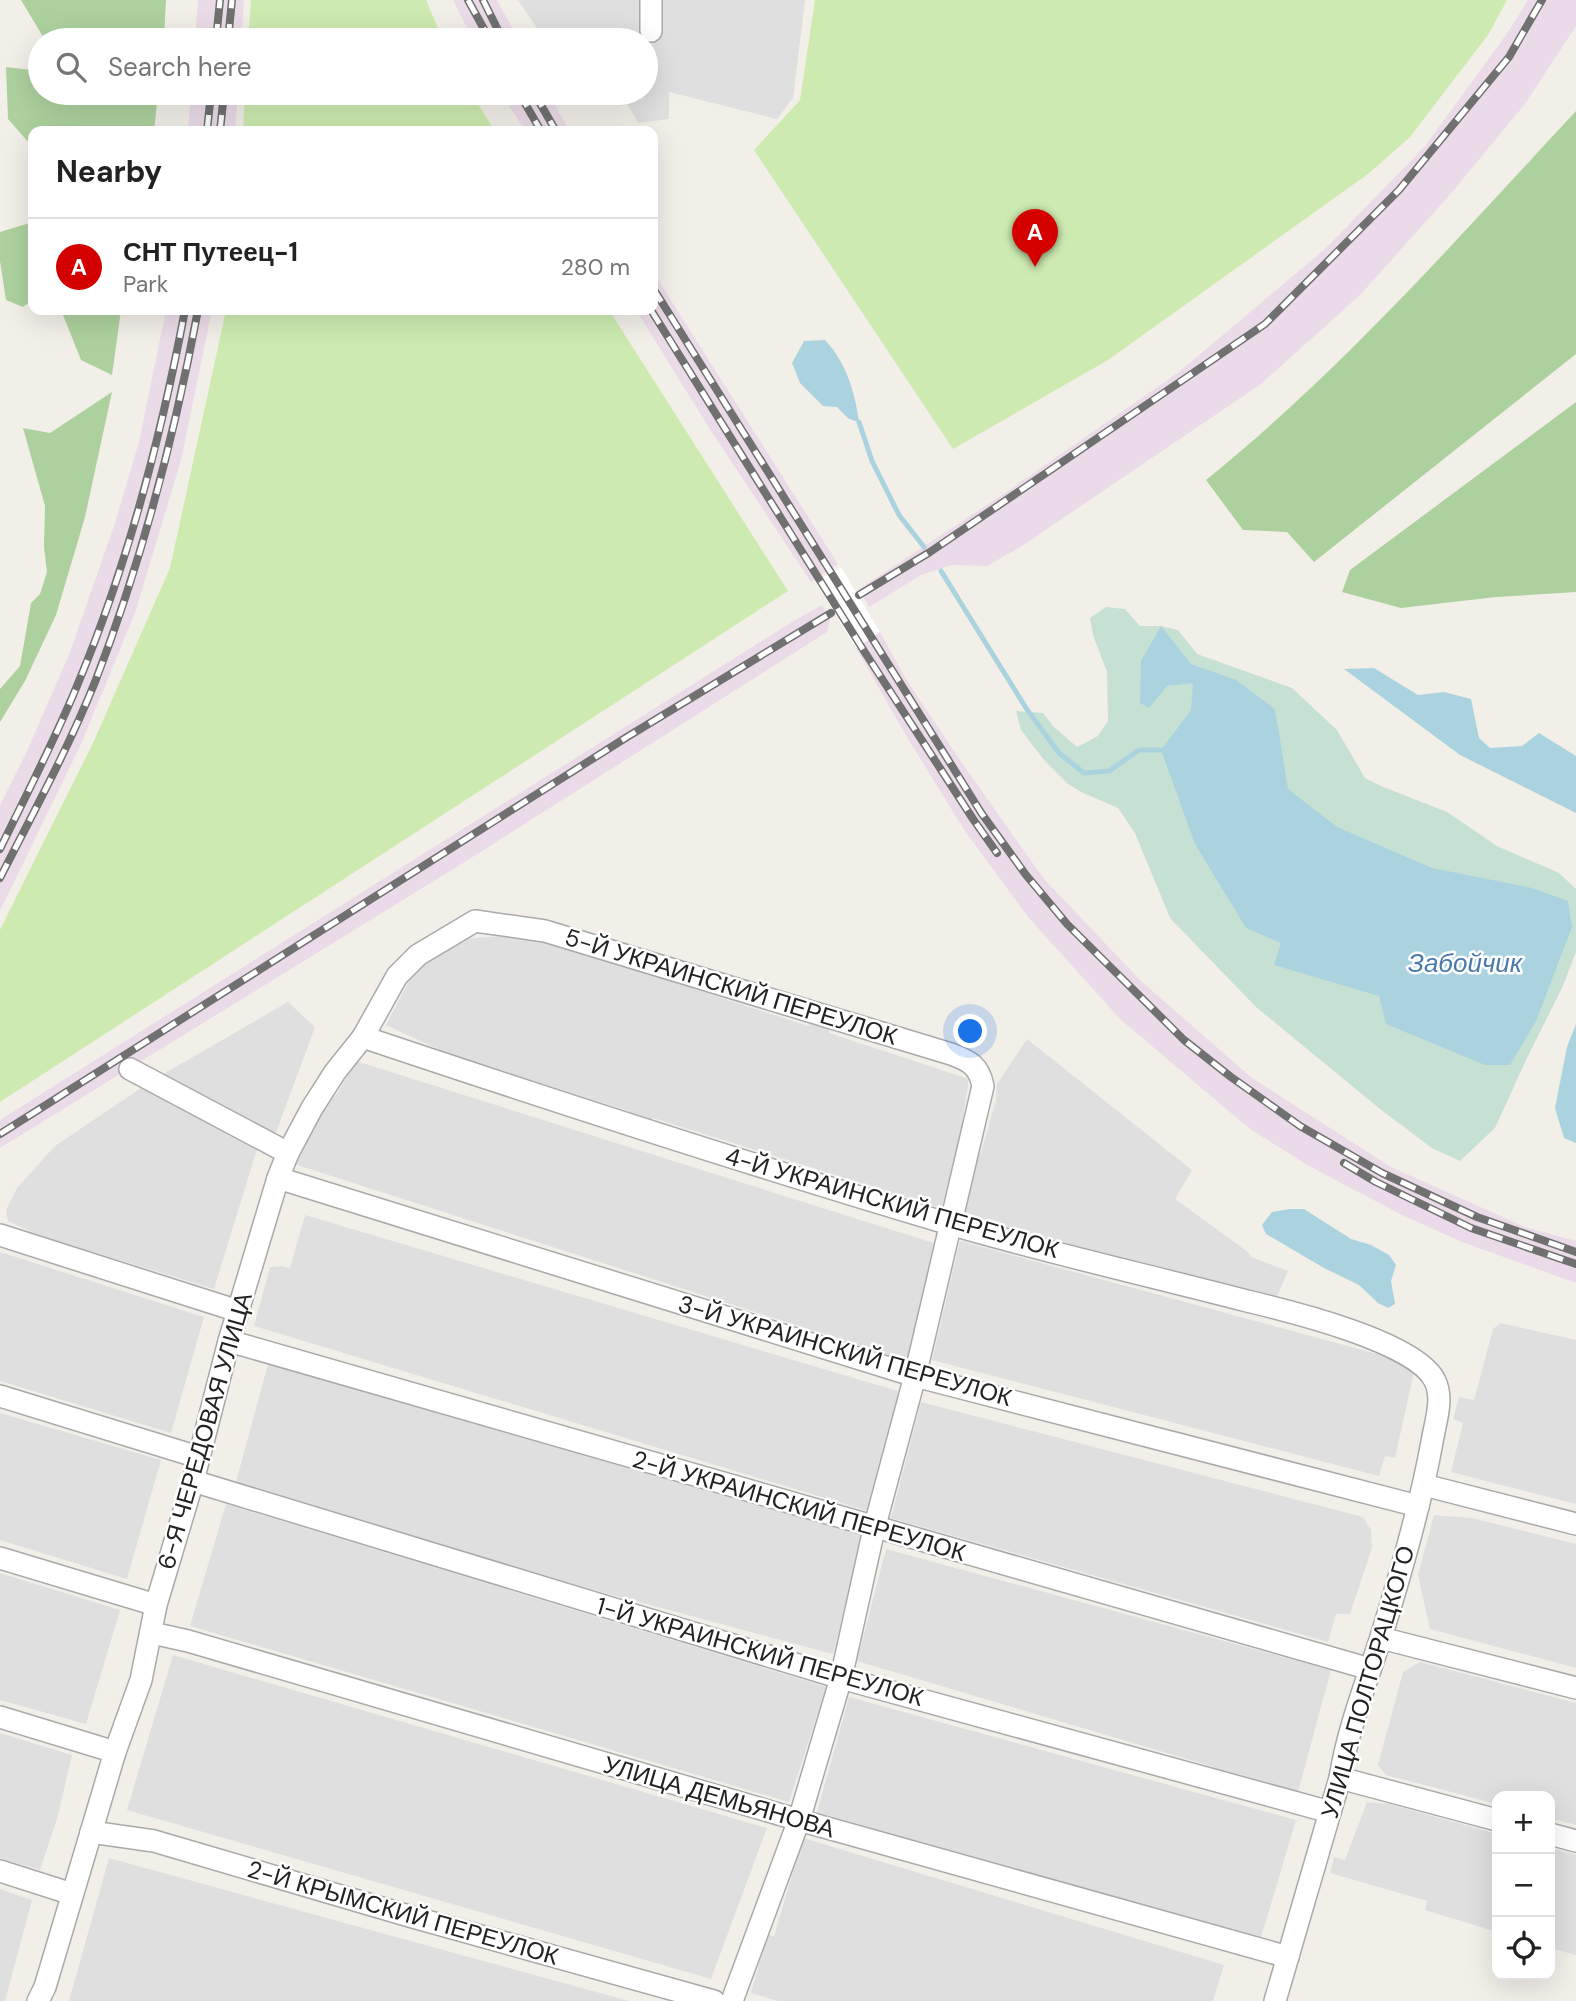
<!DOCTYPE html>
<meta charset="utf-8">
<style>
body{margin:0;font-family:"DM Sans",sans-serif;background:#f2f2f2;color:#222}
.controls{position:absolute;right:21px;bottom:21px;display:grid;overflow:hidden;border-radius:14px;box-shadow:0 7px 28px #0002}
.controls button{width:63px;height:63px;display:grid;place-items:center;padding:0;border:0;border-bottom:2px solid #e0e0e0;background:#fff;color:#222;font:35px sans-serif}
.you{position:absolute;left:971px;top:1032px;width:24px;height:24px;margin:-18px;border:5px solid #fff;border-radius:50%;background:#1a73e8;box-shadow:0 0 0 10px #1a73e833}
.badge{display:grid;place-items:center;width:46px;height:46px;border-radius:50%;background:#d40000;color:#fff;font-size:23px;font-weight:700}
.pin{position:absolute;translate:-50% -58px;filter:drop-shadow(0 2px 4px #0008)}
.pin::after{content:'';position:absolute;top:37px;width:24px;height:21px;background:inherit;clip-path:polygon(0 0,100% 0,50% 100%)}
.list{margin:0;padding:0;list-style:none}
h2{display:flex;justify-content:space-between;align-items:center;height:91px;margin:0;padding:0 28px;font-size:30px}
h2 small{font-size:23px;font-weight:400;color:#767676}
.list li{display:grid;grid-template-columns:46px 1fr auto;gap:21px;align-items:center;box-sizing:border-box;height:98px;padding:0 28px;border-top:2px solid #e0e0e0}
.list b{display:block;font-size:26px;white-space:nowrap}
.list p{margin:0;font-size:23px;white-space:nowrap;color:#767676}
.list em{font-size:23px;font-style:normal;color:#767676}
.icon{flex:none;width:38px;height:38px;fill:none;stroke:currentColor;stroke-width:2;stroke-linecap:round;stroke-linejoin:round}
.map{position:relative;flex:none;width:1576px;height:2001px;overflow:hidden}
.search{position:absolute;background:#fff;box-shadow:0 7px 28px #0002;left:28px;top:28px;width:630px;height:77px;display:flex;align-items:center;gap:18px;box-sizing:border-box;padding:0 24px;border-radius:38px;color:#767676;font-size:26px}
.panel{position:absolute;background:#fff;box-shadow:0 7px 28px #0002;left:28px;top:126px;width:630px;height:189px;border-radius:14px}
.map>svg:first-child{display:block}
</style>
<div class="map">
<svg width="1576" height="2001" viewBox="0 0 1576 2001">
<rect width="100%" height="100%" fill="#f2efe9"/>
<g fill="#e0dfdf">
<path d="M518,0H805L793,98L777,119L669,92V119L638,123L621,93H646V40H545Z"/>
<path d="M518,935L562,946L808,1026L811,1021L830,1027L829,1033L969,1079L958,1148L941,1208L653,1118L650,1125L627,1118L629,1111L453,1056L386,1025L410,979L434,956L461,939Z"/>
<path d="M288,1002L315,1027L274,1138L160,1076Z"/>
<path d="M1027,1039L1192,1170L1175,1199L1248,1252L1251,1257L1288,1271L1275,1301L961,1214L977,1152L981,1153L996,1100L997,1084Z"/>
<path d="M356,1061L937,1244L908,1361L294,1164L321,1104L336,1095Z"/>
<path d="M141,1088L257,1149L214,1289L38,1235L8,1221L6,1210L17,1188L55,1146Z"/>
<path d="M305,1215L901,1392L868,1511L254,1326L270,1267L281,1266L290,1268Z"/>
<path d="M960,1241L1403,1361L1414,1372L1395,1458L1385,1456L1379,1476L932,1360Z"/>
<path d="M0,1252L204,1317L171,1433L0,1381Z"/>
<path d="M1501,1323L1576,1340V1504L1451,1472L1463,1423L1453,1419L1459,1397L1474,1400L1493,1329Z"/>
<path d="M268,1364L863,1536L833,1654L568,1583L236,1482Z"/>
<path d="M921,1402L1363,1517L1371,1530L1372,1548L1350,1614H1336L1328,1642L891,1518Z"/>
<path d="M0,1413L161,1460L127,1579L0,1540Z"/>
<path d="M226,1504L826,1687L789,1802L190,1626Z"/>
<path d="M1434,1515L1472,1518L1576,1544V1668L1430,1629L1418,1575Z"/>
<path d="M886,1549L1331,1670L1298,1792L1239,1774L1238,1778L1214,1771V1767L857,1661Z"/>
<path d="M0,1573L120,1610L86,1724L0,1700Z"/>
<path d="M173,1655L767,1828L711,1979L127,1810Z"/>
<path d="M1420,1662L1576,1703V1825L1550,1818V1796H1497V1804L1386,1775L1378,1765L1403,1672Z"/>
<path d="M849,1697L1296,1820L1260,1941L817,1812Z"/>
<path d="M0,1733L72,1755L57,1819L40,1870L0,1858Z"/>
<path d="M1367,1802L1389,1804L1497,1834V1932L1425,1910L1427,1901L1330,1873L1334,1857L1345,1860Z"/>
<path d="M803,1838L1224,1965L1213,2001H778L751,1993L767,1935L774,1936Z"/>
<path d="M1550,1848L1576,1855V1955L1550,1948Z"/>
<path d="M109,1858L629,2001H69Z"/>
<path d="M0,1889L32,1900L5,2001H0Z"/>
</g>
<g fill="#ebdbe8">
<path d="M198,0H244L241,40H195Z"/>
<path d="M453,0H497L519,40H473Z"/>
<path d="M1528,0H1576V26L1525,104L1448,197L1360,295L1261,384L1019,548L987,566L952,565L921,575L869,607L859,589L1005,493L1179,372L1326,248L1425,146L1506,35Z"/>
<path d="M191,93H238L235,131H188Z"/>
<path d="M501,93H548L570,131H525Z"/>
<path d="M653,272L838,564L811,582L711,431L636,310H653Z"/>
<path d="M166,310H212L181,460L135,613L81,744L0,911V805L27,751L70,652L115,523L139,442Z"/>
<path d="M822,605L830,621L827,632L468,860L0,1148V1120L795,620Z"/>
<path d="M880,632L906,679L962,763L1044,879L1141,981L1252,1078L1391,1167L1525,1227L1576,1241V1283L1462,1242L1402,1215L1309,1166L1250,1129L1121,1020L1028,917L965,831L908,739L856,648Z"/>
</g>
<g fill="#cdebb0">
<path d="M251,0H426L443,40H248Z"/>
<path d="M815,0H1507L1488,35L1410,137L1368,174L1108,360L953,449L754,150L800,100Z"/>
<path d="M245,93H471L495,131H243Z"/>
<path d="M226,310H609L788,591L0,1102V930L93,743L170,568Z"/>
</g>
<g fill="#add19e">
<path d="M21,0H166L164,40H45Z"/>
<path d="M40,65V93H158L154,131H33V164L30,144L8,119L6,67L39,71Z"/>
<path d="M1576,111V354L1314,562L1287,532L1243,530L1206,480C1341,371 1458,238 1576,111Z"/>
<path d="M33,222V300L23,307L6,300L0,261V232Z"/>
<path d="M61,310H121L112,375L81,360Z"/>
<path d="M112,392L85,517L56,615L25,681L0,722V689L20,666L31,603L40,594L47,572L44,547L45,506L23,428L50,433Z"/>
<path d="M1576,402V592L1496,597L1401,608L1342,592L1350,570Z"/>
</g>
<path fill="#c6e0d4" d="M1106,607L1125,609L1140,626H1161L1178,630L1197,654L1292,688L1337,730L1365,778L1381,786L1447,812L1497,846L1559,873L1576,889V952L1562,988L1527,1058L1495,1128L1460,1161L1432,1148L1380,1109L1256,1007L1170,918L1135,833L1118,808L1081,792L1068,784L1044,760L1021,730L1016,711L1043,713L1054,727L1077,747L1098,736L1108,721L1107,672L1093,635L1090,618Z"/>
<g fill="#aad3df">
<path d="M825,340C846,362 855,392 859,422L849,419L837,407L823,406L800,383L792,363L804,341Z"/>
<path d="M1161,626L1191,664L1236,680L1275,709L1288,789L1337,827L1432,868L1532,888L1568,901L1572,927L1536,1021L1510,1065H1485L1386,1024L1379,996L1274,965L1281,943L1246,928L1195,844L1161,750L1191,710L1193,683L1167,686L1149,708L1140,703L1141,661Z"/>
<path d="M1374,668L1418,695L1444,692L1471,699L1479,738L1490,748L1522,746L1539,733L1576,756V813L1460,755L1344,669Z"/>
<path d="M1576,1024V1143L1564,1138L1555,1108L1567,1047Z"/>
<path d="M1290,1209H1304L1351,1239L1371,1245L1389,1255L1396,1265L1391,1281L1395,1304L1388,1308L1378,1303L1359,1285L1324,1268L1266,1234L1262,1225L1272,1212Z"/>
</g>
<path fill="#fff" d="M841,567L880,632L856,648L816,582Z"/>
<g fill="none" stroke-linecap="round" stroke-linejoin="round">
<g stroke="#aad3df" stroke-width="5">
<path d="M859,422L872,461L899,515L924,547"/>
<path d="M941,571L1026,708L1059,753L1084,773L1109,771L1139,750H1161"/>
</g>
<g stroke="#a9a9a9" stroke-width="24">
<g id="minor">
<path d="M651,31V0"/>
<path d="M363,1037C557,1102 751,1165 946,1223C1045,1252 1147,1275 1247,1301C1289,1311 1417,1342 1435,1381C1444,1399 1435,1423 1432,1442C1420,1508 1401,1573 1381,1637C1366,1684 1348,1728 1340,1778L1275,2001"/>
<path d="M130,1069L288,1153"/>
<path d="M278,1178L915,1376L1418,1506"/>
<path d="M0,1235L238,1311"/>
<path d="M229,1341L1370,1669"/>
<path d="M0,1396L198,1457"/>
<path d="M193,1481L841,1678L1330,1812"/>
<path d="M1424,1485L1576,1524"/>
<path d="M0,1558L156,1605"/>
<path d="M152,1633L188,1641L799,1820L1288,1957"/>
<path d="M1381,1638L1576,1688"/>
<path d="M0,1717L115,1752"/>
<path d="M1340,1778L1497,1820"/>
<path d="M91,1832L154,1841L409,1916L714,2001"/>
<path d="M1550,1834L1576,1841"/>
<path d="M0,1871L72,1894"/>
<path d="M38,2001L45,1987L115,1752L141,1680L156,1605L193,1481L229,1341L278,1178L288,1153L312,1108L335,1072L363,1037L397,976L418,955L475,921L545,931L951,1054C970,1061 979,1066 983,1086L915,1376L874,1529L841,1678L799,1820L732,2001"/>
</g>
</g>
<use href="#minor" stroke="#fff" stroke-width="21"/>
<g stroke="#707070" stroke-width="8">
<g id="rail">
<path d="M468,0L490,40"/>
<path d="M483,0L503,40"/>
<path d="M216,40L220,0"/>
<path d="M228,40L232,0"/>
<path d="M519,93L541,131"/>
<path d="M534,93L556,131"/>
<path d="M207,131L211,93"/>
<path d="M220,131L224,93"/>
<path d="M653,288L982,814L1026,875L1067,924L1184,1040L1231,1077L1300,1126L1382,1173L1477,1217L1576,1252"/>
<path d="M651,310L864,651L973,819L997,853"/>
<path d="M859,595L930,552L1265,324L1399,190L1509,57L1542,0"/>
<path d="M0,849C27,793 56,738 79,681C129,561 161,437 185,310"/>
<path d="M0,878C33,813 68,749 95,682C142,561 174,438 198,310"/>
<path d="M0,1134L627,737L831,613"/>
<path d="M1344,1163L1376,1182L1471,1228L1576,1264"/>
</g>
</g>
<use href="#rail" stroke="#fff" stroke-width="5" stroke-dasharray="16" stroke-linecap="butt"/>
</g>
<g text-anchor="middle" stroke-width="5" stroke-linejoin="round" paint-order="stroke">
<g font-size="24" fill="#222" stroke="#fff">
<text transform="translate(731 987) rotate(17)" y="8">5-Й УКРАИНСКИЙ ПЕРЕУЛОК</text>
<text transform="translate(892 1203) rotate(16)" y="8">4-Й УКРАИНСКИЙ ПЕРЕУЛОК</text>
<text transform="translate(845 1351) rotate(16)" y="8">3-Й УКРАИНСКИЙ ПЕРЕУЛОК</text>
<text transform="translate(205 1431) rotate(-74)" y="8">6-Я ЧЕРЕДОВАЯ УЛИЦА</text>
<text transform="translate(799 1506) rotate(16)" y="8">2-Й УКРАИНСКИЙ ПЕРЕУЛОК</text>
<text transform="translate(760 1652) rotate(16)" y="8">1-Й УКРАИНСКИЙ ПЕРЕУЛОК</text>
<text transform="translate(1368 1682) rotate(-74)" y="8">УЛИЦА ПОЛТОРАЦКОГО</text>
<text transform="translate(719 1797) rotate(16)" y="8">УЛИЦА ДЕМЬЯНОВА</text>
<text transform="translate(403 1913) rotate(16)" y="8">2-Й КРЫМСКИЙ ПЕРЕУЛОК</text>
</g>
<g font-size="26" font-style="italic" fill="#4a7aab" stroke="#fff">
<text x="1465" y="972">Забойчик</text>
</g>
</g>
</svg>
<div class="controls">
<button>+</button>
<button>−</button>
<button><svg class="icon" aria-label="locate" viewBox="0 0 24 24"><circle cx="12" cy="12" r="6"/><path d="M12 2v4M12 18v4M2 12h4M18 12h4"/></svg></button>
</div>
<div class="you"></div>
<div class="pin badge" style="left:1035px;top:267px">A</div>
<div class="search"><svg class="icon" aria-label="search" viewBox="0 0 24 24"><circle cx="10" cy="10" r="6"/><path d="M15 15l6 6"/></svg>Search here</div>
<section class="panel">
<h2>Nearby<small></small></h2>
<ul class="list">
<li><span class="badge">A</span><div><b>СНТ Путеец-1</b><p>Park</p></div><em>280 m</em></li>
</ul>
</section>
</div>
